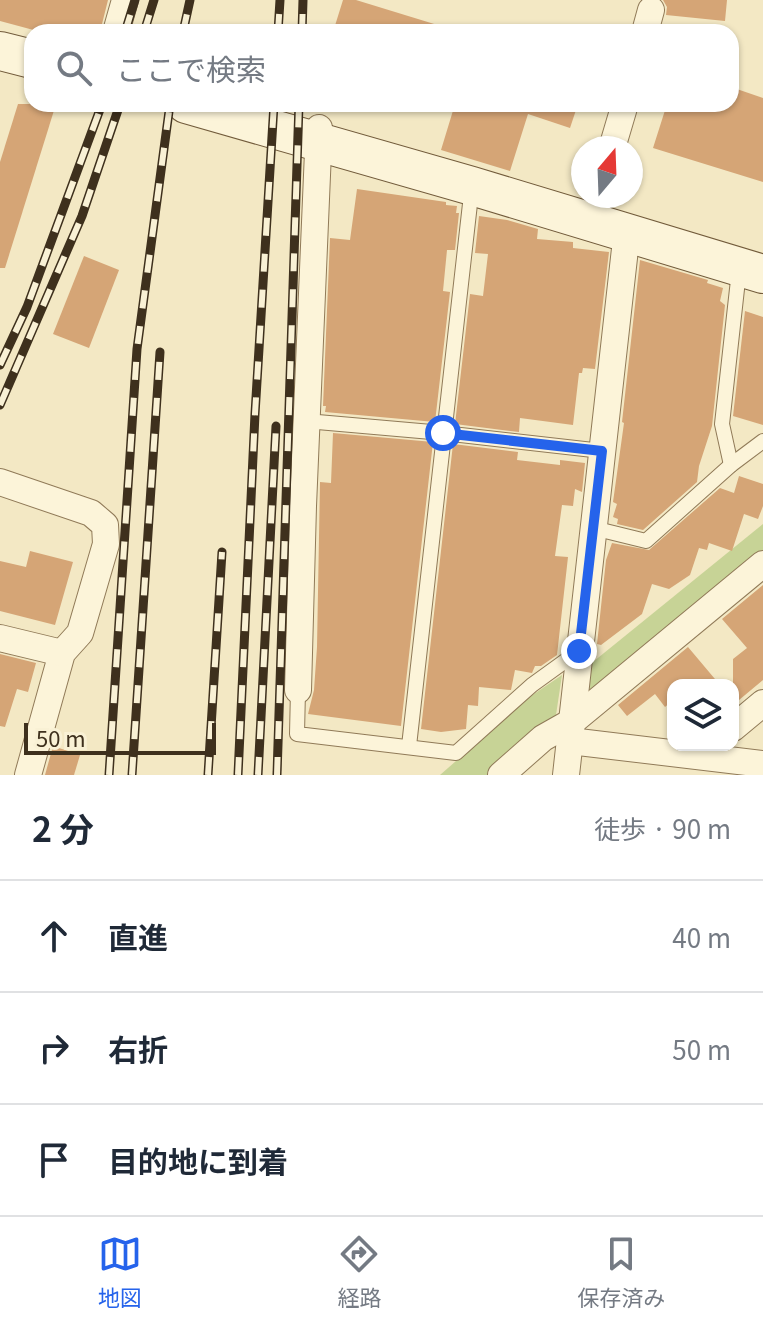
<!DOCTYPE html>
<html lang="ja">
<meta charset="utf-8">
<style>
body{margin:0;font-family:Georgia,"Noto Sans JP",serif;background:#f2f2f3;color:#1f2937}
.controls{position:absolute;right:24px;bottom:24px;display:grid;overflow:hidden;border-radius:16px;box-shadow:0 2px 6px #0004}
.controls button{width:72px;height:72px;display:grid;place-items:center;padding:0;border:0;border-bottom:2px solid #e0e1e3;background:#fff;color:#1f2937;font:40px sans-serif}
.compass{position:absolute;left:571px;top:136px;width:72px;height:72px;border-radius:50%;background:#fff;box-shadow:0 2px 6px #0004;rotate:19deg}
.scale{position:absolute;left:24px;bottom:20px;width:192px;box-sizing:border-box;padding-left:8px;border:4px solid #3e301d;border-top:0;font-size:22px;line-height:28px;white-space:nowrap;color:#3e301d;-webkit-text-stroke:6px #f9f1d5;paint-order:stroke}
.stop{position:absolute;width:24px;height:24px;margin:-18px;border:6px solid #2563eb;border-radius:50%;background:#fff}
.stop.end{background:#2563eb;border-color:#fff;box-shadow:0 2px 8px #0008}
.list{margin:0;padding:0;list-style:none}
h2{display:flex;justify-content:space-between;align-items:center;height:104px;margin:0;padding:0 32px;font-size:34px}
h2 small{font-size:26px;font-weight:400;color:#747a83}
.list li{display:grid;grid-template-columns:52px 1fr auto;gap:24px;align-items:center;box-sizing:border-box;height:112px;padding:0 32px;border-top:2px solid #e0e1e3}
.list b{display:block;font-size:30px;white-space:nowrap}
.list em{font-size:26px;font-style:normal;color:#747a83}
.icon{flex:none;width:44px;height:44px;fill:none;stroke:currentColor;stroke-width:2;stroke-linecap:round;stroke-linejoin:round}
.map{position:relative;flex:none;width:763px;height:775px;overflow:hidden}
.search{position:absolute;background:#fff;box-shadow:0 2px 6px #0004;left:24px;right:24px;top:24px;height:88px;display:flex;align-items:center;gap:20px;box-sizing:border-box;padding:0 28px;border-radius:24px;color:#747a83;font-size:30px}
.sheet{height:440px;background:#fff}
nav{display:flex;justify-content:space-around;align-items:center;box-sizing:border-box;height:112px;border-top:2px solid #e0e1e3;background:#fff;font-size:22px;color:#747a83}
nav a{display:grid;justify-items:center;gap:4px}
nav .on{color:#2563eb}
.map>svg:first-child{display:block}
</style>
<div class="map">
<svg width="763" height="775" viewBox="0 0 763 775">
<rect width="100%" height="100%" fill="#f3e8c4"/>
<g fill="#c7d396">
<path d="M763,524V557L582,705L588,666Z"/>
<path d="M562,675L556,715L490,775H440L528,698Z"/>
</g>
<g fill="#d5a576">
<path d="M0,0H108L100,32H41L0,21Z"/>
<path d="M343,0H356L444,27L443,32H333Z"/>
<path d="M663,0H727L725,21L666,15L667,7Z"/>
<path d="M731,87L763,98V182L653,148L667,104H731Z"/>
<path d="M18,104H56L5,268H0V162Z"/>
<path d="M455,104H578L570,128L528,114L510,171L441,150Z"/>
<path d="M357,189L446,202V205L457,206L456,213H459L455,250H447L443,291L450,292L435,422L325,412L326,406H323L330,238L350,240Z"/>
<path d="M479,216L507,220L538,229L537,239L573,242V248L609,252L595,369L583,368L582,373H579L573,425L520,418L519,432L455,424L470,294L483,296L488,254L475,253Z"/>
<path d="M84,256L119,270L89,348L53,334Z"/>
<path d="M640,260L708,280L707,283L723,288L720,301L725,305L712,426L699,466L697,482L643,530L617,524L618,519L613,517L617,504L613,502L624,423L622,422Z"/>
<path d="M745,311L763,317V425L733,416Z"/>
<path d="M333,433L433,442L401,726L308,714L314,690L317,647L320,482L331,483Z"/>
<path d="M453,444L518,452L517,460L560,465V460L585,463L582,492L575,489L573,506L562,505L555,556L568,557L557,655L541,666H535L532,673L515,670L511,690L479,687L478,706L468,705L466,729L441,732L421,729Z"/>
<path d="M739,476L763,484V506L758,519L744,514L732,551L709,543L707,550L699,548L690,575L669,589L652,584L642,614L601,645L597,644L606,560L612,543L649,550L720,488L734,493Z"/>
<path d="M30,551L73,562L55,625L0,611V561L26,567Z"/>
<path d="M763,585V680L733,705V659L747,648L722,619Z"/>
<path d="M688,647L720,685H673V700L665,707L655,694L627,716L618,705Z"/>
<path d="M0,654L36,663L28,692L17,689L5,727L0,726Z"/>
<path d="M53,746L80,755L74,775H45Z"/>
</g>
<g fill="none" stroke-linecap="round" stroke-linejoin="round">
<g stroke="#907a58" stroke-width="16">
<g id="lane">
<path d="M306,421L443,433L602,451"/>
<path d="M731,465L722,424L739,271"/>
<path d="M593,528L646,541L731,465L763,441"/>
<path d="M298,690L297,734L456,753L532,685L579,651"/>
<path d="M409,746L472,186"/>
</g>
</g>
<g stroke="#907a58" stroke-width="28">
<g id="street">
<path d="M116,32L125,0"/>
<path d="M645,32L651,10"/>
<path d="M612,148L625,104"/>
<path d="M0,482L91,513L105,525L106,544L80,633L62,653L28,775"/>
<path d="M0,638L62,653"/>
<path d="M298,690L303,506L319,128"/>
<path d="M733,728L763,703"/>
<path d="M570,741L763,764"/>
<path d="M501,775L543,738L573,721L763,564"/>
<path d="M566,775L627,231"/>
</g>
</g>
<g stroke="#725b3b" stroke-width="40">
<g id="secondary">
<path d="M0,51L32,59"/>
<path d="M186,104L472,186L763,274"/>
</g>
</g>
<use href="#lane" stroke="#fcf4d9" stroke-width="14"/>
<use href="#street" stroke="#fcf4d9" stroke-width="26"/>
<use href="#secondary" stroke="#fcf4d9" stroke-width="38"/>
<g stroke="#3e301d" stroke-width="9">
<g id="rail">
<path d="M125,32L135,0"/>
<path d="M144,32L154,0"/>
<path d="M183,32L190,0"/>
<path d="M278,32L280,0"/>
<path d="M302,32L303,0"/>
<path d="M0,365L27,307L102,104"/>
<path d="M0,405L82,216L120,104"/>
<path d="M109,775L137,349L170,104"/>
<path d="M132,775L160,352"/>
<path d="M208,775L222,552"/>
<path d="M238,775L255,414L274,104"/>
<path d="M258,775L276,426"/>
<path d="M277,775L299,104"/>
</g>
</g>
<use href="#rail" stroke="#f9f1d5" stroke-width="6" stroke-dasharray="18" stroke-linecap="butt"/>
</g>
<g fill="none" stroke-linecap="round" stroke-linejoin="round">
<path stroke="#2563eb" stroke-width="10" d="M443,433L602,451L579,651"/>
</g>
</svg>
<div class="controls">
<button><svg class="icon" aria-label="layers" viewBox="0 0 24 24"><path d="M12 4l9 5-9 5-9-5zM3 14l9 5 9-5"/></svg></button>
</div>
<svg class="compass" viewBox="-18 -18 36 36"><path d="M0-13l5 13h-10z" fill="#e53935"/><path d="M0 13l5-13h-10z" fill="#747a83"/></svg>
<div class="scale">50 m</div>
<div class="stop" style="left:443px;top:433px"></div>
<div class="stop end" style="left:579px;top:651px"></div>
<div class="search"><svg class="icon" aria-label="search" viewBox="0 0 24 24"><circle cx="10" cy="10" r="6"/><path d="M15 15l6 6"/></svg>ここで検索</div>
</div>
<section class="sheet">
<h2>2 分<small>徒歩 · 90 m</small></h2>
<ul class="list">
<li><svg class="icon" aria-label="ahead" viewBox="0 0 24 24"><path d="M12 20V5M6 11l6-6 6 6"/></svg><div><b>直進</b></div><em>40 m</em></li>
<li><svg class="icon" aria-label="right" viewBox="0 0 24 24"><path d="M7 20v-9h11M14 6l5 5-5 5"/></svg><div><b>右折</b></div><em>50 m</em></li>
<li><svg class="icon" aria-label="arrive" viewBox="0 0 24 24"><path d="M6 21V4h12l-3 4 3 4H6"/></svg><div><b>目的地に到着</b></div></li>
</ul>
</section>
<nav>
<a class="on"><svg class="icon" aria-label="map" viewBox="0 0 24 24"><path d="M3 6l6-2 6 2 6-2v14l-6 2-6-2-6 2zM9 4v14M15 6v14"/></svg>地図</a>
<a><svg class="icon" aria-label="directions" viewBox="0 0 24 24"><path d="M12 3l9 9-9 9-9-9zM9 14v-3h6M13 9l2 2-2 2"/></svg>経路</a>
<a><svg class="icon" aria-label="saved" viewBox="0 0 24 24"><path d="M7 4h10v16l-5-4-5 4z"/></svg>保存済み</a>
</nav>
